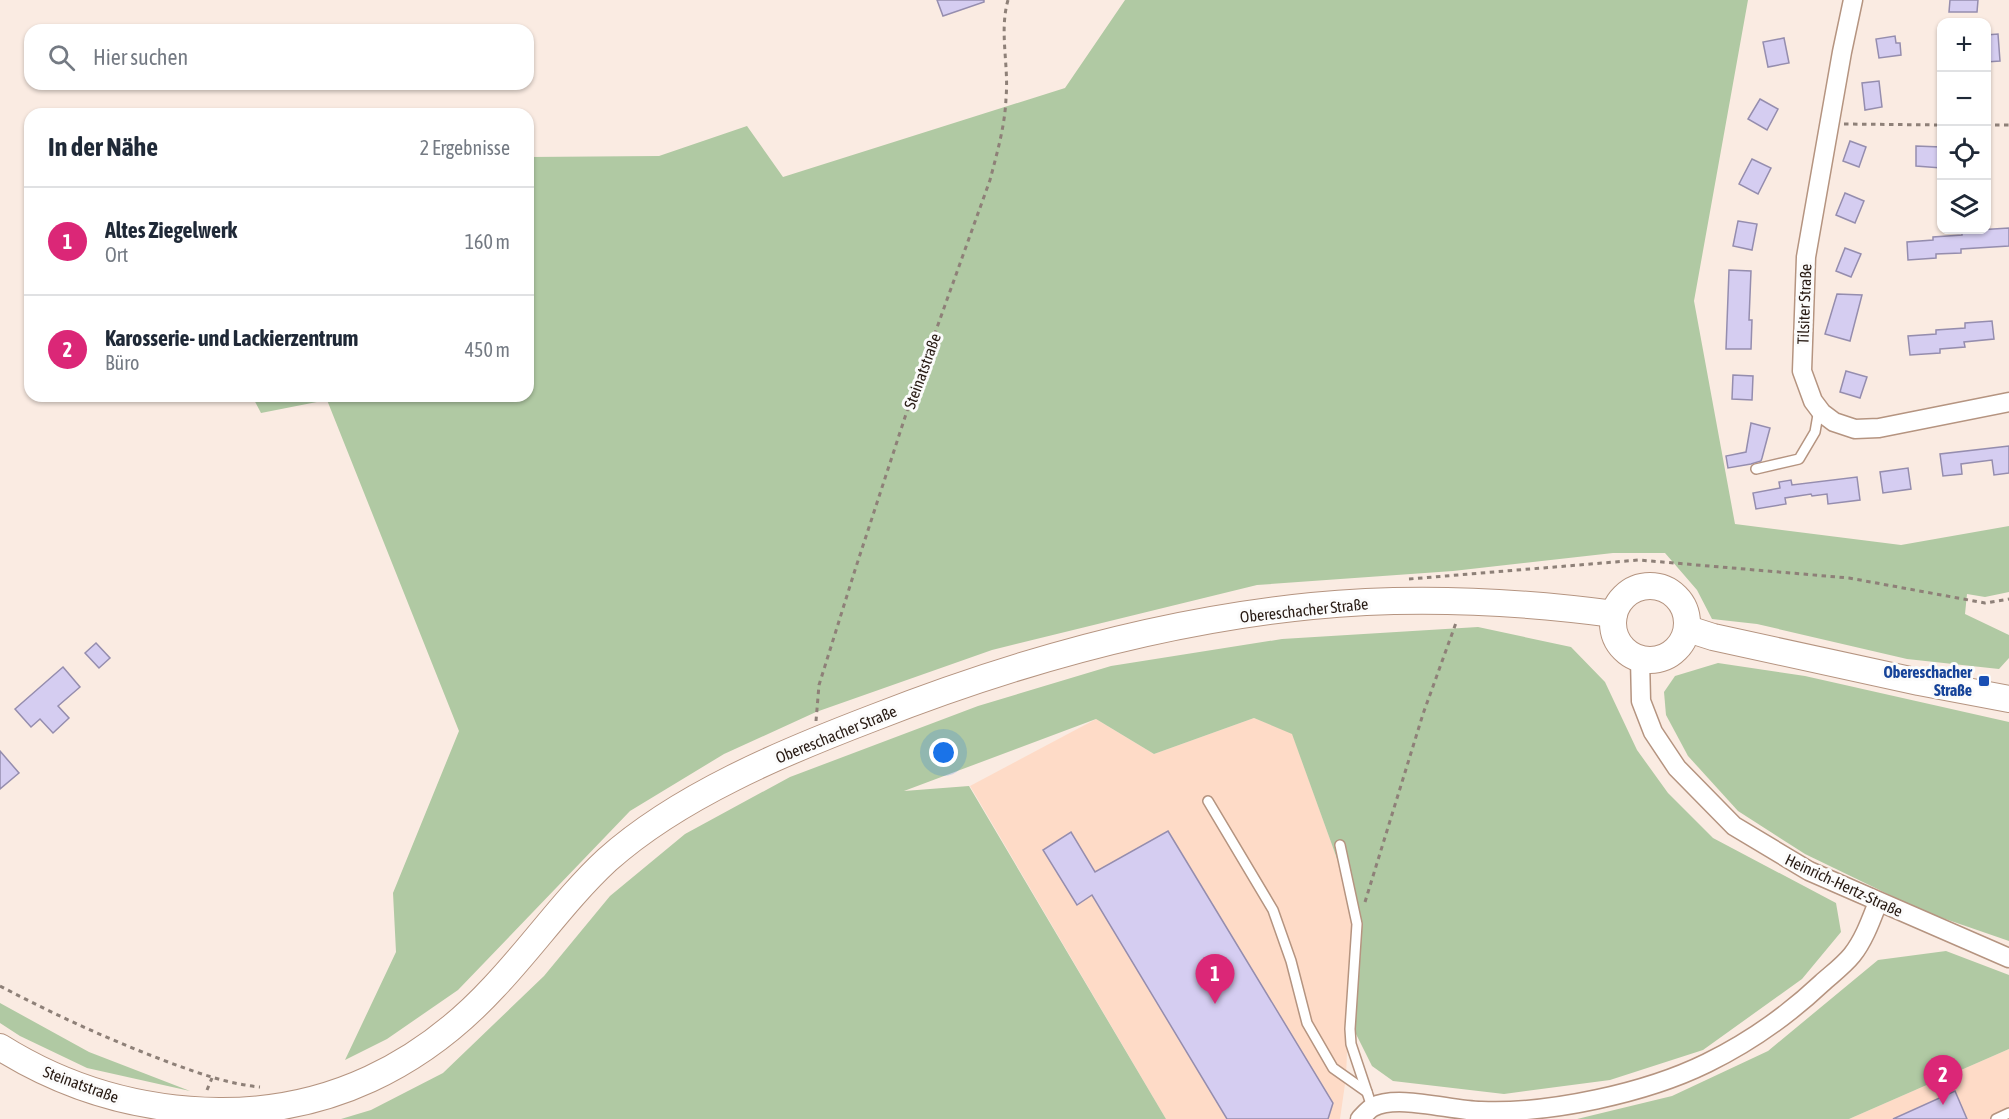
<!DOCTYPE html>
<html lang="de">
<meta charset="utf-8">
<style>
body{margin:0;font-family:"Asap Condensed",sans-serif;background:#f6f6f7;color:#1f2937}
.controls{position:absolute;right:18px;top:18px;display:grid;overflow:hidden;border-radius:12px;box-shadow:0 2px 4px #0004}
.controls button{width:54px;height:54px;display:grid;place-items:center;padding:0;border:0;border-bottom:2px solid #e0e1e3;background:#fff;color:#1f2937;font:30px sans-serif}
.you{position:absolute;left:944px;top:753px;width:21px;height:21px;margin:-15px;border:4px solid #fff;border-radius:50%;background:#1a73e8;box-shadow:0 0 0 9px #1a73e833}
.badge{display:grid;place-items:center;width:39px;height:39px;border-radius:50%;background:#db2777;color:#fff;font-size:20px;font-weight:700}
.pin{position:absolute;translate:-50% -50px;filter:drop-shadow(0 2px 3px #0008)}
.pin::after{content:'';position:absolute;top:32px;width:21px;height:18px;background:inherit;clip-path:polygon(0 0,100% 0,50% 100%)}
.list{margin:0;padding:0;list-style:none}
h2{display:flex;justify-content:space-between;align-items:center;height:78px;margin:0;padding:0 24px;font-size:26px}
h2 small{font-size:20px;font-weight:400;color:#747a83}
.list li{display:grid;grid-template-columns:39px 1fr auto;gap:18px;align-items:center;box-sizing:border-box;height:108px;padding:0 24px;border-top:2px solid #e0e1e3}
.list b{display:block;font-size:22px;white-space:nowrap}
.list p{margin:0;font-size:20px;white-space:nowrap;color:#747a83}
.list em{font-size:20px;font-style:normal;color:#747a83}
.icon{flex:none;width:33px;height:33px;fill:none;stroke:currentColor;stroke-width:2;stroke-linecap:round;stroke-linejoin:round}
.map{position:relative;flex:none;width:2009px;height:1119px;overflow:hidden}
.search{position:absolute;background:#fff;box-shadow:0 2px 4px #0004;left:24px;top:24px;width:510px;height:66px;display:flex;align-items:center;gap:15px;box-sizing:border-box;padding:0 21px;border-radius:18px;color:#747a83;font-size:22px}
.panel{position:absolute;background:#fff;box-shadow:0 2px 4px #0004;left:24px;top:108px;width:510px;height:294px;border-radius:18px}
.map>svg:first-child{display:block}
</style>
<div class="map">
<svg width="2009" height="1119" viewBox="0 0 2009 1119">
<rect width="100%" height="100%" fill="#faebe2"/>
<g fill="#fedbc7">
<path d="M1254,718L1292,733L1340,867L1352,925L1346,1077L1340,1119H1166L970,786L1096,719L1154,754Z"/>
<path d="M2009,1049V1119H1849Z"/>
</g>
<g fill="#b0c9a3">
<path d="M1125,0H1748L1694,301L1735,524L1901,545L2009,526V592L1985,597L1967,594L1965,614L2009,635V658L1999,669L1907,659L1757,624L1712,619L1697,590L1665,553H1613L1453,571L1257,585L992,650L816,712L724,754L630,811L458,990L387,1039L345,1060L396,952L393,893L459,731L327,400L261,413L252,396H528V157L659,156L747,126L783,177L1065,88Z"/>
<path d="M1478,627L1571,647L1605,682L1637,750L1668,793L1713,838L1836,903L1841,932L1802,979L1703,1050L1610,1080L1504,1094L1393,1081L1372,1066L1355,1032L1362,928L1292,734L1254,718L1154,754L1096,719L904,791L969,786L1166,1119H341L371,1110L443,1073L544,976L610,896L685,834L790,777L978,706L1111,666L1282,639Z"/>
<path d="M1718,663L1805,676L2009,722V941L1925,912L1805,854L1738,811L1688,756L1666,715L1664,692L1675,676Z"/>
<path d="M1946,951L2009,975V1049L1849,1119H1577L1672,1096L1768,1051L1878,960Z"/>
<path d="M0,1003L89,1052L190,1091L87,1068L20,1036L0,1023Z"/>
</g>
<g fill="#d5cdf1" stroke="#958dae" stroke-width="1.5">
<path d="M937,0H984V2L943,16Z"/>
<path d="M1950,0H1978L1977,12H1949Z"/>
<path d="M1998,34L2000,61L1986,62V35Z"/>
<path d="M1895,36L1896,43H1900L1901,55L1879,58L1876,39Z"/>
<path d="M1784,38L1789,63L1768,67L1763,42Z"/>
<path d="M1879,81L1882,107L1865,110L1862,83Z"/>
<path d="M1760,99L1778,109L1767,130L1748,119Z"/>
<path d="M1850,141L1866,147L1859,167L1843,161Z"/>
<path d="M1916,146L1941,147V168L1916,166Z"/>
<path d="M1752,159L1771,168L1758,194L1739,184Z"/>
<path d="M1845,193L1864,201L1855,223L1836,215Z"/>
<path d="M1738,221L1757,224L1752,250L1733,246Z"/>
<path d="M2009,228V246L1961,249V253L1936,254V258L1908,260L1907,242L1933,240V237L1962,235V231Z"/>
<path d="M1845,248L1861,254L1851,277L1836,271Z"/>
<path d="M1729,270L1751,271L1749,320H1752L1751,349H1726Z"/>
<path d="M1837,294L1862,295L1850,341L1825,334Z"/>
<path d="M1992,321L1994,339L1964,342L1965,347L1940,349V353L1910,355L1908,336L1936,334V330L1965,328V323Z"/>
<path d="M1846,371L1867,377L1860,398L1840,392Z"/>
<path d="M1733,375L1753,376L1752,400L1732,399Z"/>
<path d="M1751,423L1770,428L1762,458L1761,461L1751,464L1728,468L1726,456L1746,452Z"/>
<path d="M2009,446V473L1994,475L1992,460L1961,464L1962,474L1943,476L1940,454Z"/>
<path d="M1908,468L1911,489L1883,493L1880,472Z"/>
<path d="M1857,477L1860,500L1828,504L1827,494L1812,496L1811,494L1785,498L1786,504L1756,509L1753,493L1780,488L1779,482L1791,480L1792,485Z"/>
<path d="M96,643L110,658L99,668L85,653Z"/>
<path d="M63,667L80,687L58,706L69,718L53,733L40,719L31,727L15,709Z"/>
<path d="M0,751L19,773L0,789Z"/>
<path d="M1168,831L1333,1103L1328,1119H1227L1092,895L1077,905L1043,850L1071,832L1095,872Z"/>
<path d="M1955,1091L1967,1119H1893Z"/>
</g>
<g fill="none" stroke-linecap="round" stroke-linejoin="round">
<g stroke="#b59480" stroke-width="12">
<g id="service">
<path d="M1756,469L1799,459L1815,432L1819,409"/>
<path d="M1208,801L1273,910L1291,961L1307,1023L1333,1068L1367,1092"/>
<path d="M1340,845L1357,924L1350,1029L1351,1044L1372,1107"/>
<path d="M1996,1119L2009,1113"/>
</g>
</g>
<g stroke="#b59480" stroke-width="21">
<g id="minor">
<path d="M1853,0L1842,52L1806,257L1802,371L1813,401L1822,413L1834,422L1855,429L1879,428L2009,402"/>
<path d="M1640,659L1641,701L1653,732L1677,768L1734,826L1809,871L2009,958"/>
<path d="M1360,1119C1364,1115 1369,1109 1373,1107C1398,1094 1452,1111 1481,1111C1549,1114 1646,1093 1707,1063C1748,1043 1789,1014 1822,983C1832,974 1844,965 1852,955C1864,940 1871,920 1878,902"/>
</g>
</g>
<g stroke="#b59480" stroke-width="28">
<g id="secondary">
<circle cx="1650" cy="623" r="37"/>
<path d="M1688,629L1713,637L1919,682L2009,699"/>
<path d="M0,1047C67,1089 140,1110 219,1111C328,1112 421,1066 494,987C533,946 566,898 607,860C644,827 689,800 733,778C778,755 826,736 873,718C1013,663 1161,621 1312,606C1411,596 1515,601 1614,614"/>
</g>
</g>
<g stroke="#8e8078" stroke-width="3" stroke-dasharray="4.5 4.5" stroke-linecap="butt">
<path d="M1844,124L1942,125"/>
<path d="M1986,125H2009"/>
<path d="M1409,579L1639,560L1849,578L1985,603L2009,599"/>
<path d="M816,721L819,685L855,570L907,411L990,180C997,153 1005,126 1006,98C1009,65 999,32 1008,0"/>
<path d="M1365,902L1423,714L1457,620"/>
<path d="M0,986C55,1015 110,1040 168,1062C198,1073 228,1084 260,1087"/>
<path d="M207,1090L212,1078"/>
</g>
<use href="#service" stroke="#fff" stroke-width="9"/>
<use href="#minor" stroke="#fff" stroke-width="18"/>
<use href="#secondary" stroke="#fff" stroke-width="26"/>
</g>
<rect fill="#1a4fb4" stroke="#fbfbfb" stroke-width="2" x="1978" y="675" width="12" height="12" rx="3"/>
<g text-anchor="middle" stroke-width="6" stroke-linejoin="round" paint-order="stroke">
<g font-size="16" fill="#271a13" stroke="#fbfbfb">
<text transform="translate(1804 304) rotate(-88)" y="6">Tilsiter Straße</text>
<text transform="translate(922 371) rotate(-70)" y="6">Steinatstraße</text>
<text transform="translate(1304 610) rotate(-6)" y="6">Obereschacher Straße</text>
<text transform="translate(836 734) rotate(-22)" y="6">Obereschacher Straße</text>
<text transform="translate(1844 885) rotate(25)" y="6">Heinrich-Hertz-Straße</text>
<text transform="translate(81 1084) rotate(20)" y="6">Steinatstraße</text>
</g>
<g font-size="16" font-weight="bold" fill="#164399" stroke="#fbfbfb" text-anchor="end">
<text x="1972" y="678">Obereschacher<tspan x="1972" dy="18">Straße</tspan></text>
</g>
</g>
</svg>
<div class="controls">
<button>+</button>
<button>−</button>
<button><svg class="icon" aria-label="locate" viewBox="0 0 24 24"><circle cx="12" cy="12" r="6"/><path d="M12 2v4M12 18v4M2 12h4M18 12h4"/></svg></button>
<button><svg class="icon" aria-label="layers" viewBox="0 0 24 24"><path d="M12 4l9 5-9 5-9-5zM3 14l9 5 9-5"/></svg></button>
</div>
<div class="you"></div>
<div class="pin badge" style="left:1215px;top:1004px">1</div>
<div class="pin badge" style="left:1943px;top:1105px">2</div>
<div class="search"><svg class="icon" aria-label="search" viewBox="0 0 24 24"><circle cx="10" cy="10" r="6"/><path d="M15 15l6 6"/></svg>Hier suchen</div>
<section class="panel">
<h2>In der Nähe<small>2 Ergebnisse</small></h2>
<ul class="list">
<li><span class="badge">1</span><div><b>Altes Ziegelwerk</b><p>Ort</p></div><em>160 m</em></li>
<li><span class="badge">2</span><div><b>Karosserie- und Lackierzentrum</b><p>Büro</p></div><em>450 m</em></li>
</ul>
</section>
</div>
